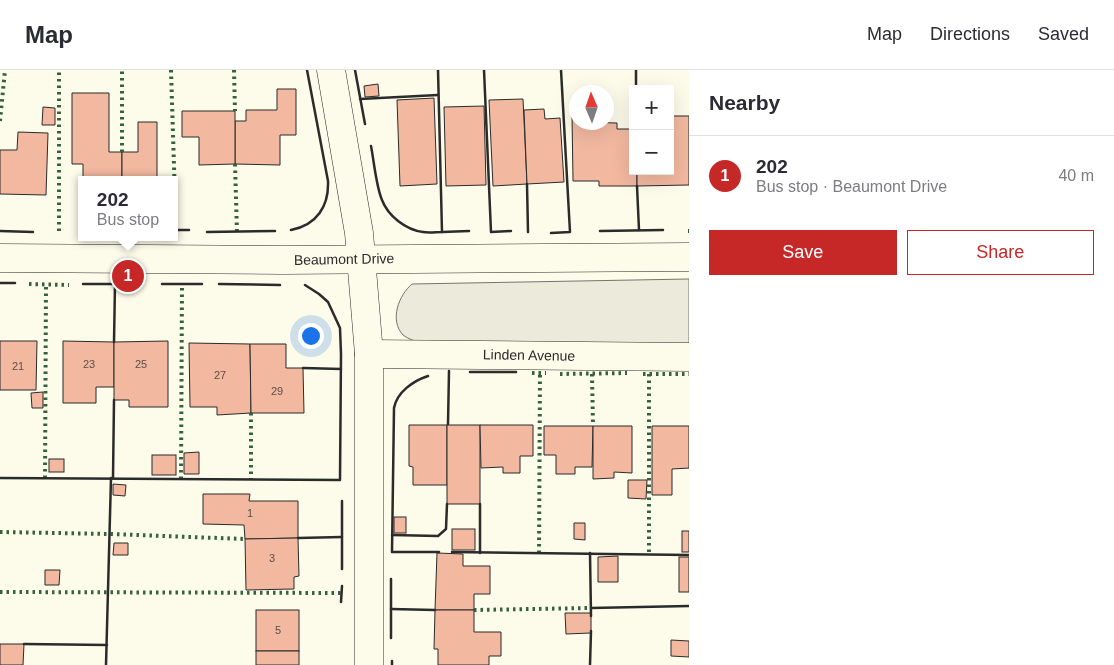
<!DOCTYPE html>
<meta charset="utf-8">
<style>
body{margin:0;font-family:Arial,sans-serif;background:#f7f7f7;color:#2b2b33}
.controls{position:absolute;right:15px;top:15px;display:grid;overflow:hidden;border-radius:0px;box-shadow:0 5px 20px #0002}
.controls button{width:45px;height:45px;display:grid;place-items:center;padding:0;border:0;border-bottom:1px solid #e1e1e2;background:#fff;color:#2b2b33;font:25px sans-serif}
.compass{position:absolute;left:569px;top:15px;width:45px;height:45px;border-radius:50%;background:#fff;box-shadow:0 5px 20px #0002;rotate:358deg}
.you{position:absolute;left:310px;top:265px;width:18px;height:18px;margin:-12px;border:4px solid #fff;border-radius:50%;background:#1a73e8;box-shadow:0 0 0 8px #1a73e833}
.badge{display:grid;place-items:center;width:32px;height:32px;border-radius:50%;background:#c62828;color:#fff;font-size:16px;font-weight:700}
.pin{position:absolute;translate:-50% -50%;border:2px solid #fff;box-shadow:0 1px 5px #0006}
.popup{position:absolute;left:78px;top:106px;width:100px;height:65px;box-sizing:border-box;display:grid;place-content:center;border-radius:0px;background:#fff;filter:drop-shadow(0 1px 4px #0005);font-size:16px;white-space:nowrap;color:#7c7c81}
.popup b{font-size:19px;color:#2b2b33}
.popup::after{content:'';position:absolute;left:50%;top:100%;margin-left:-10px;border:10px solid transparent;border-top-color:#fff}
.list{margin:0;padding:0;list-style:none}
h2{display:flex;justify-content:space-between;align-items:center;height:65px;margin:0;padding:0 20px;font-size:21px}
h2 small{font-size:16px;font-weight:400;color:#7c7c81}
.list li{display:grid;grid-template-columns:32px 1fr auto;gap:15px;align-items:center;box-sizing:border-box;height:80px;padding:0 20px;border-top:1px solid #e1e1e2}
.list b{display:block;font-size:19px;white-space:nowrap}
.list p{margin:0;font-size:16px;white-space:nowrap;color:#7c7c81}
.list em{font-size:16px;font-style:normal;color:#7c7c81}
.actions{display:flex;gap:10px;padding:15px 20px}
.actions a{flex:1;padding:11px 0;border:1px solid #c62828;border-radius:0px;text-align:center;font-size:18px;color:#c62828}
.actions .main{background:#c62828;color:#fff}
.map{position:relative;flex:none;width:689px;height:595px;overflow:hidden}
header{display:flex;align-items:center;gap:30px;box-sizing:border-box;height:70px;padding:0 25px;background:#fff;border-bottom:1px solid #e1e1e2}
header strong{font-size:24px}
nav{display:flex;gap:28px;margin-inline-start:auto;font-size:18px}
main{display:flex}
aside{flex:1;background:#fff}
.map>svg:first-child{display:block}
</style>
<header>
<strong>Map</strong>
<nav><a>Map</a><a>Directions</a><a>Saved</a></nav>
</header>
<main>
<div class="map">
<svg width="689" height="595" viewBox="0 0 689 595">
<rect width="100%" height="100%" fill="#fdfbea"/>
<path fill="#ecebdb" stroke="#74746e" d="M689,209V275L421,273C415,271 408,269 403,265C389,250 399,225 412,214Z"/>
<g fill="#f2b8a0" stroke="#2b2b2b">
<path d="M378,14L379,26L365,27L364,16Z"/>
<path d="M277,19H296V65H280V95L235,94V51H246V40H277Z"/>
<path d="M72,23H109V82H122V110H83V94H72Z"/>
<path d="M434,28L437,114L400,116L397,30Z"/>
<path d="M523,29L527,114L493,116L489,30Z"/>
<path d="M484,36L486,115L446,116L444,37Z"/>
<path d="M43,37L55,38V55H42Z"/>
<path d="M544,39L545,49L560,48L564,112L527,114L524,40Z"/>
<path d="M182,41H235V94L199,95V67H182Z"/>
<path d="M572,45H576V52L617,53V59H633V101H637V116H599V111H573Z"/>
<path d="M670,46H689V115L637,116V101H670Z"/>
<path d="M138,52H157V110H122V82H138Z"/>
<path d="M18,62L48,63L46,125L0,124V80H17Z"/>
<path d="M0,271H37L36,320H0Z"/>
<path d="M63,271L114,272V317H96V333H63Z"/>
<path d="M168,271V337H129V330H114V272Z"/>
<path d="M189,273L250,274L251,343L217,345V337H190Z"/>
<path d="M250,274H286V298H303L304,343H251Z"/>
<path d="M43,322V338H32L31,323Z"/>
<path d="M409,355H447V415H413V397L409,396Z"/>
<rect x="447" y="355" width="33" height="79"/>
<path d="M480,355H533V386H520V403H503V397L481,398Z"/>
<path d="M544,356H593L592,397H575V404H556V385H544Z"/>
<path d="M593,356H632V403L614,402V408L593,409Z"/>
<path d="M652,356H689V398L672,399V425H652Z"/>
<path d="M199,382V404H184V383Z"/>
<rect x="152" y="385" width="24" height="20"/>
<rect x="49" y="389" width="15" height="13"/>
<path d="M628,410H647L646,429L628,428Z"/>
<path d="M113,414L126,415L125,426L113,425Z"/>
<path d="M203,424H250L249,431H298V468L245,469L244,455L203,454Z"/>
<rect x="394" y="447" width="12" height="16"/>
<path d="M574,453H585V470L574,469Z"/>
<rect x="452" y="459" width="23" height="21"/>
<rect x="682" y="461" width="7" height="21"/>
<path d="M298,468L299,506L294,507V519L246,520L245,469Z"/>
<path d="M114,473H128V485H113Z"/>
<path d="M437,483L463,484V496H490V524H474V540H435Z"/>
<path d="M618,486V512H598V487Z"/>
<rect x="679" y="487" width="10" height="35"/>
<path d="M45,500H60L59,515H45Z"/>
<rect x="256" y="540" width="43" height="41"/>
<path d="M435,540H474V562H501V586H489V595H438V579H434Z"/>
<path d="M565,543H591V563L566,564Z"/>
<path d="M671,570L689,571V587L671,586Z"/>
<path d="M0,574H24L23,595H0Z"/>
<rect x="256" y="581" width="43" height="14"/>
</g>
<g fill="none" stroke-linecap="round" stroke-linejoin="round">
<g stroke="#2b2b2b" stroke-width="29">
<g id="street">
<path d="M331,0L359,163L369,284V595"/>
<path d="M369,284L689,287"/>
</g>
</g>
<g stroke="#2b2b2b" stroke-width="29">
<path id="secondary" d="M0,188L283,190L689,187"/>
</g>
<use href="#street" stroke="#fdfbea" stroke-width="28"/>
<use href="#secondary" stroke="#fdfbea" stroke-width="28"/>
<g stroke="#34623c" stroke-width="4" stroke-dasharray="2.5 4" stroke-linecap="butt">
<path d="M171,0L176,160"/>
<path d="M234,0L235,41"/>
<path d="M0,51L5,0"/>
<path d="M122,82V0"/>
<path d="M235,94L237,162"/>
<path d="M59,161V0"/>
<path d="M688,161H689"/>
<path d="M29,214L69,215"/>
<path d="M532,303H546"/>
<path d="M560,304L627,303"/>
<path d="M592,304L593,356"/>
<path d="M643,304H689"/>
<path d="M649,304V484"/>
<path d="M251,343V410"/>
<path d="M45,408L46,214"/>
<path d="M181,409L182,214"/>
<path d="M0,462L110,464L245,469"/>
<path d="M539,483L540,303"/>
<path d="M0,522L344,523"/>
<path d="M474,540L591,538"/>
</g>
<g stroke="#2b2b2b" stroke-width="2.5">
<path d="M355,0L365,54"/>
<path d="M484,0L491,162L511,161"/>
<path d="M636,19V0"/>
<path d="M360,29L438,25"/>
<path d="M371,76C374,91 376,116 382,130C388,146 406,160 423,162C429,163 436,162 442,162L438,0"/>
<path d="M527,114L528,162"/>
<path d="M637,116L639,160"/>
<path d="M176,160H189"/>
<path d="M291,160C317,155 329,136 328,111L307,0"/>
<path d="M0,161L33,162"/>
<path d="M600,161L663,160"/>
<path d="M207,162L275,161"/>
<path d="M442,162L469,161"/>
<path d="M551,163L570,162L561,0"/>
<path d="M0,213H15"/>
<path d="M83,214H141"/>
<path d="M162,214H202"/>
<path d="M219,214L280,215"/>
<path d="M114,272L115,214"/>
<path d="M303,298L341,299"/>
<path d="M470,302H516"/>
<path d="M428,306C413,311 397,322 394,338L392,482H439"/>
<path d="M448,354L449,301"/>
<path d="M0,408L340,410L341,284L340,258L328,232L319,224L305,215"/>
<path d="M113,408L114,330"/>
<path d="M480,434V483"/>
<path d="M392,465L438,466L446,459L447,434"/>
<path d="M298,468L342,467"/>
<path d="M452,482L689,485"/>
<path d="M590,483L591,546"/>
<path d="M342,499V431"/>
<path d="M391,509V568"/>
<path d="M341,532L342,516"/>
<path d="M591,538L689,536"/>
<path d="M391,539L435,540"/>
<path d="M24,574L107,575"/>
<path d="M106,595L111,408"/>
<path d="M392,595V591"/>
<path d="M590,595L591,561"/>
</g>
</g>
<g text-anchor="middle" stroke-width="4" stroke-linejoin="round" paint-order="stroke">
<g font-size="11" fill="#5d4e48">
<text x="89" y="298">23</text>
<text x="141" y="298">25</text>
<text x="18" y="300">21</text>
<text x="220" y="309">27</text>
<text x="277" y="325">29</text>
<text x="250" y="447">1</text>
<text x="272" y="492">3</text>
<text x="278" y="564">5</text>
</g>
<g font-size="14" fill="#2b2b2b" stroke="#fdfbea">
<text transform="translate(344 189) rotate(-1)" y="5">Beaumont Drive</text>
<text transform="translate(529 285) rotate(1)" y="5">Linden Avenue</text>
</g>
</g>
</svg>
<div class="controls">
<button>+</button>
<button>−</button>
</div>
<svg class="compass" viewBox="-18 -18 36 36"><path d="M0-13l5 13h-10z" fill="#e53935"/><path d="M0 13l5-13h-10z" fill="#7c7c81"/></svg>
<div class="you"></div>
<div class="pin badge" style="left:128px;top:206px">1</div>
<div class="popup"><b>202</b>Bus stop</div>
</div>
<aside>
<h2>Nearby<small></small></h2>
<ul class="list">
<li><span class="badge">1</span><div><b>202</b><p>Bus stop · Beaumont Drive</p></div><em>40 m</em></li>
</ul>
<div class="actions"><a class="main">Save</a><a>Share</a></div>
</aside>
</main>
